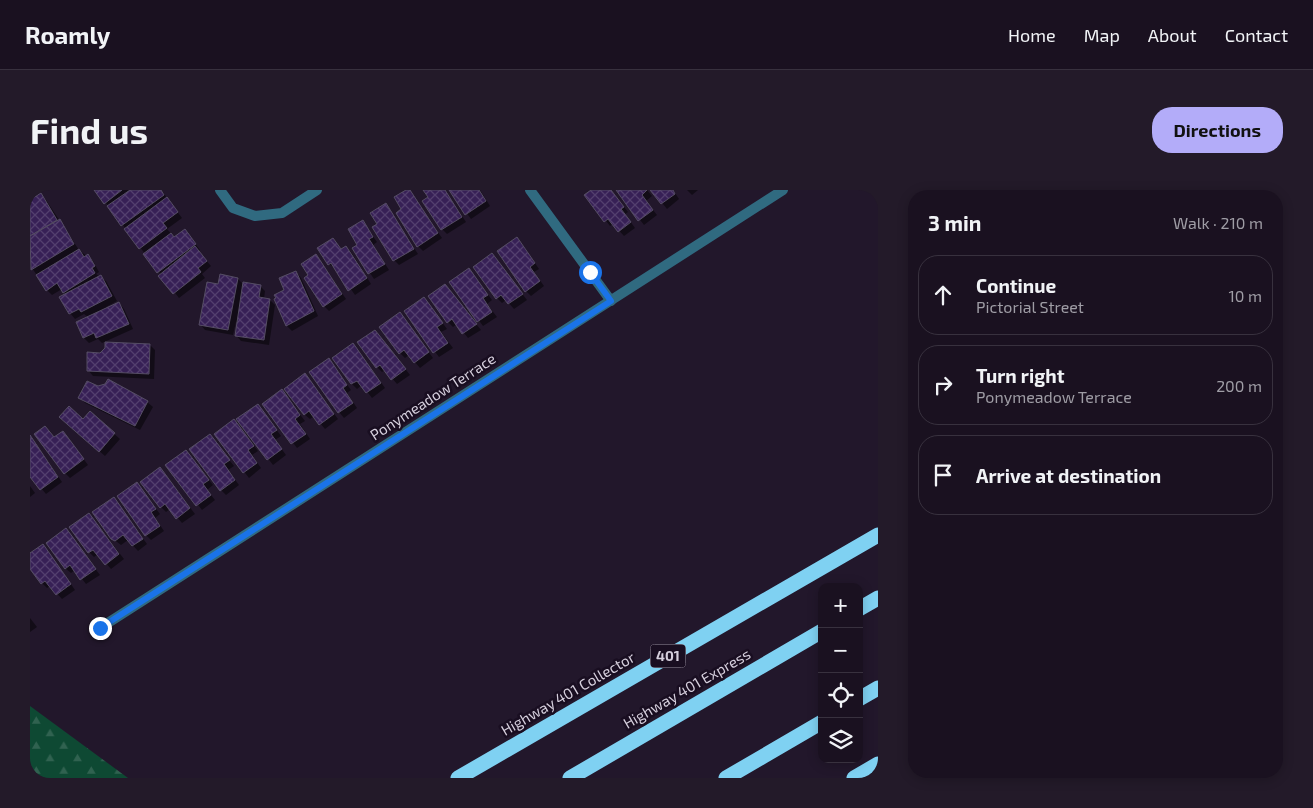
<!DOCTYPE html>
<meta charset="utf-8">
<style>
body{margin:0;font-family:"Exo 2",sans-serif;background:#231a29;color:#f1f3f6}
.controls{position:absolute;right:15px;bottom:15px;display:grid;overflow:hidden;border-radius:10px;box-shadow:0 2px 12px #0003}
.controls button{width:45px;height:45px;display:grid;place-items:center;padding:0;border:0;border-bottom:1px solid #38313e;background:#1a1120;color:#f1f3f6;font:25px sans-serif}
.stop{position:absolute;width:15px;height:15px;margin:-11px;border:4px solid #1a73e8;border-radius:50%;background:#fff}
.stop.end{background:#1a73e8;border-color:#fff;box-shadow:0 1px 5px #0008}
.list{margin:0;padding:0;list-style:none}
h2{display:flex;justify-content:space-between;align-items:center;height:65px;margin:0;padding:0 20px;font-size:21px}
h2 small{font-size:16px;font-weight:400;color:#9f9da5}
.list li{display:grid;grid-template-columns:32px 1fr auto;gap:15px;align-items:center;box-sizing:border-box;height:80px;margin:0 10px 10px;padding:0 10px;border:1px solid #38313e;border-radius:20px}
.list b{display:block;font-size:19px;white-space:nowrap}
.list p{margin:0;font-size:16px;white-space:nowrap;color:#9f9da5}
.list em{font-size:16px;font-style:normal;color:#9f9da5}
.icon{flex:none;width:28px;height:28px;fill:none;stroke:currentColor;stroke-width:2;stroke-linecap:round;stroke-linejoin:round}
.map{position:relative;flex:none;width:848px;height:588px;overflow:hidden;border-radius:20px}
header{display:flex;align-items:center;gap:30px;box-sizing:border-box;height:70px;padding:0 25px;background:#1a1120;border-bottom:1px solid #38313e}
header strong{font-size:24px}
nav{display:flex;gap:28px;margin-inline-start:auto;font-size:18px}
.intro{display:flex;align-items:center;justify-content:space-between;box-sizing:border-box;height:120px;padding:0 30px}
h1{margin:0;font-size:35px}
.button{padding:12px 22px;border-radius:20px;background:#b3acf9;color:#111;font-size:18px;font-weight:700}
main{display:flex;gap:30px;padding:0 30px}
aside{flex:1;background:#1a1120;border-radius:20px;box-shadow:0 2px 12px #0003}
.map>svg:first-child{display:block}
</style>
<header>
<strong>Roamly</strong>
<nav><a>Home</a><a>Map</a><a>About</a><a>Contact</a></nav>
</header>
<div class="intro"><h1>Find us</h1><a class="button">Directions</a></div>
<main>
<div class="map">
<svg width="848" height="588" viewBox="0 0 848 588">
<defs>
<pattern id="forest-firs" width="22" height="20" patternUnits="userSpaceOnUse" patternTransform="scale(1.25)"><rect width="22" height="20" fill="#0e4933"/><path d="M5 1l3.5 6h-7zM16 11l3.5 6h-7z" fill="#306250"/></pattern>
<pattern id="building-cross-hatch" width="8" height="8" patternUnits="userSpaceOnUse" patternTransform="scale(1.25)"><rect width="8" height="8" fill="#372056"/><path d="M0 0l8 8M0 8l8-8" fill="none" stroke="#533f6e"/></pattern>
</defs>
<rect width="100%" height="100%" fill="#22172b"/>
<path fill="url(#forest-firs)" d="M0,516L98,588H0Z"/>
<g fill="#0007">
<path d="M66,0H131L152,28L137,39L145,48L159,46L170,60L168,61L181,76L172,84L175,88L149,108Z"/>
<path d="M378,0L412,48L393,61L388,56L373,20Z"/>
<path d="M395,0H415L436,32L417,44L412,39Z"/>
<path d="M420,0H450L460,16L441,29Z"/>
<path d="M563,0H581L598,22L595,24L605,38L594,46L583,34L580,36L556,5Z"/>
<path d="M587,0H617L622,6L616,11L627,25L614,35Z"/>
<path d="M622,0H643L649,9L637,19Z"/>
<path d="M657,0H668L662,5Z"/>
<path d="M0,3L4,9L11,5L16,10L49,60L63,71L69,82L66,84L76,91L87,111L76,117L77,119L89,113L94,119L103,139L72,153L68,149L59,153L54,148L47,132L58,127L54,124L45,129L40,123L36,105L32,99L22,105L17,100L0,75V61L3,59L0,54Z"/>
<path d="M355,14L388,64L369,75L364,70L349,35Z"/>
<path d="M332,31L347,52L343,55L359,80L344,89L324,59L329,55Z"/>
<path d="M303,49L312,60L316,57L321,62L341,94L325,105L306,78L299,74Z"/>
<path d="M492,54L509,79L504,82L514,96L501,106L496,101Z"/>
<path d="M286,65L316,109L299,121L294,116L280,85Z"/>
<path d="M462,65L497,110L484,119L476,110L472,113L467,108Z"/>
<path d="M439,79L462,110L457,114L467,127L453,136L421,92Z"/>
<path d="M266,82L271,88L288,126L262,141L257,136L245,110L256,101Z"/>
<path d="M191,86L208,89L212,93L230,96L235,101L234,109L240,110L245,115L239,155L211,151L206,145L208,132H206L203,145L175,140L170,134L189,95Z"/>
<path d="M415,96L451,140L438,148L427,134L423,137L418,132Z"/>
<path d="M394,108L417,139L411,142L423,158L409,167L375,122Z"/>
<path d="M375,129L403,168L390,178L379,165L375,168L370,163L351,138Z"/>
<path d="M350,146L380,185L367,194L355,180L352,182L347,177Z"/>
<path d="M120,155L125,160L124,189L63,186L58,180L70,164Z"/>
<path d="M328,160L355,198L342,208L332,195L327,199L322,194L304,168Z"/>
<path d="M303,175L321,200L317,203L327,218L314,228L309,222Z"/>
<path d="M275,185L308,229L295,239L284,226L280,229L274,224Z"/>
<path d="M68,198L117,212L123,217L110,240L55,213L50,208Z"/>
<path d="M252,201L275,231L270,234L280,249L267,258L234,214Z"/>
<path d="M228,215L251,246L245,250L256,265L243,275L208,229Z"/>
<path d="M60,223L90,249L75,266L36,232L53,231Z"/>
<path d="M209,236L228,261L222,265L231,278L219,288L186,245Z"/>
<path d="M15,237L25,248H38L58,275L40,288L35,283Z"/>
<path d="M0,246L32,292L16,304L0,285Z"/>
<path d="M180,246L204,276L198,280L209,295L196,305L191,300Z"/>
<path d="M156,261L183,295L177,300L185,310L172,320L137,275Z"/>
<path d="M130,278L165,324L152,333L140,319L136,322L131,317Z"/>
<path d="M107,294L130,324L125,328L134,341L121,350L116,345Z"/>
<path d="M0,296L5,303L0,307Z"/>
<path d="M88,314L117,354L108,361L98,350L91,355L82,348Z"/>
<path d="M59,324L94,369L81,379L68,364L64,367L59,362Z"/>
<path d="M36,340L70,385L56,394L45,380L41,383L35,378Z"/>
<path d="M18,361L45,400L32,409L20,396L17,398L12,393L0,377V364Z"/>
<path d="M0,428L7,437L0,442Z"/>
</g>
<g fill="url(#building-cross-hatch)" stroke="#554d64">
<path d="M64,0H92L74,14Z"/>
<path d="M100,0H131L134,5L91,36L77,16Z"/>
<path d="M376,0H380L408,43L387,57L366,23L371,19L364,7Z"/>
<path d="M393,0H415L432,27L411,40L392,11L398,7Z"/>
<path d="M419,0H449L456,11L435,25Z"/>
<path d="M561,0H581L594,17L591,19L601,32L588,42L578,29L574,32L554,5Z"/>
<path d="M586,0H617L612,5L623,20L608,31Z"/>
<path d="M620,0H643L645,4L631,14Z"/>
<path d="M11,3L27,30L0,46V10Z"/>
<path d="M137,7L148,22L133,33L137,38L109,59L94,39Z"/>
<path d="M356,13L384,59L363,71L342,37L347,34L340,23Z"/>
<path d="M30,29L44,54L1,80L0,46Z"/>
<path d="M333,30L343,47L339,49L355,74L338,84L322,58L327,55L318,39Z"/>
<path d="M155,39L166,54L127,83L113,64L141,43L144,47Z"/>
<path d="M487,47L505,73L500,77L510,91L495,102L467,61Z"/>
<path d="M303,48L311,59L316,56L337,88L318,101L301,73L298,75L287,58Z"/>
<path d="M165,56L177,71L168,78L171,82L143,104L128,86Z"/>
<path d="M49,59L54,67L58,64L65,76L62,78L65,83L33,103L27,93L16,101L6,85Z"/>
<path d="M462,63L493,104L478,114L471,105L466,109L443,77Z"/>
<path d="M286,64L312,104L293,117L274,88L278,85L271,74Z"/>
<path d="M439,78L458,105L453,108L462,122L447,132L419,92Z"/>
<path d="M266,81L284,121L256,136L244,109L246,108L244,105L254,100L249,88Z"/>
<path d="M190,84L208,88L198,140L169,135L177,92L188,94Z"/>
<path d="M71,85L82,106L51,122L49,119L39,124L29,107Z"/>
<path d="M213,92L231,95L229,107L240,109L234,150L205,146Z"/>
<path d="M415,94L447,134L432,144L422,129L417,133L398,106Z"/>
<path d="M394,107L413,133L407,137L418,153L403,163L374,121Z"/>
<path d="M89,112L99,134L66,148L64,143L53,148L46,132Z"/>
<path d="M370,122L399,162L384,173L374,160L369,164L349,137Z"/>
<path d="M345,140L376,179L361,190L350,175L346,178L327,152Z"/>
<path d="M75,152L120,154L119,184L57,181V162L70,163L75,158Z"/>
<path d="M323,153L351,193L336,203L327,191L321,194L302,168Z"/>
<path d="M299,168L317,195L313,198L323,213L308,223L279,182Z"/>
<path d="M275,183L304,224L289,235L279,221L274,225L254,199Z"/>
<path d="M78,189L118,211L105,236L48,208L57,191L68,196L75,194Z"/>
<path d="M252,199L270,225L265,229L276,244L261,254L232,214Z"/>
<path d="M228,214L247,240L241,244L252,259L237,270L206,229Z"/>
<path d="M39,216L53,229L60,221L85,243L69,262L29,227Z"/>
<path d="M204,229L224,256L218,260L227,273L213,283L184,244Z"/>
<path d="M15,236L24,247L33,241L54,269L34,284L4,244Z"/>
<path d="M180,244L200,270L194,274L205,290L190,301L159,259Z"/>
<path d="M0,245L28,287L10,300L0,287Z"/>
<path d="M156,260L179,290L173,294L181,305L166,316L135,275Z"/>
<path d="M130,277L160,318L146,329L135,314L130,318L110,292Z"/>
<path d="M107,292L126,319L121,322L130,336L115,346L87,306Z"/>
<path d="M84,307L113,349L102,356L93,345L85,351L81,349L62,322Z"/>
<path d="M59,323L89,364L75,375L63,360L58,363L39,337Z"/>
<path d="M36,338L66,379L50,390L40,375L35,379L16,353Z"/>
<path d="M13,354L41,394L26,405L15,391L11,394L0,379V363Z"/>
</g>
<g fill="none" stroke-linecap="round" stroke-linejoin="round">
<g stroke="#306a80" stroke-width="10">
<path d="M190,0L203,18L225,26L252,23L287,0"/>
<path d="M500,0L581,111"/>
<path d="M70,438L753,0"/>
</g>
<g stroke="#7fd1f2" stroke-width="15">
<path d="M829,419L848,408"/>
<path d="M829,509L848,498"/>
<path d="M428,588L848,345"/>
<path d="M540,588L792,441"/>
<path d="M696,588L792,532"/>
<path d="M824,588L848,574"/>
</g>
</g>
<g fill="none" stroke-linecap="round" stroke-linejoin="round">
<path stroke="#1a73e8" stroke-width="6" d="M70,438L581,111L560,82"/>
</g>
<g text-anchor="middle" stroke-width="5" stroke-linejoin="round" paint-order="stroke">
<rect fill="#190e21" stroke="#9d95a5" stroke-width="1" x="620.5" y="454.5" width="35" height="23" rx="4"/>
<g font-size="14" font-weight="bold" fill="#d6cfdd">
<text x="638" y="471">401</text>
</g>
<g font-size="15" fill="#d6cfdd" stroke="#190e21">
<text transform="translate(403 207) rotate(-33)" y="5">Ponymeadow Terrace</text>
<text transform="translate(657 499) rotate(-30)" y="5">Highway 401 Express</text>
<text transform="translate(538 504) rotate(-30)" y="5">Highway 401 Collector</text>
</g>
</g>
</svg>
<div class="controls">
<button>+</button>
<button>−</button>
<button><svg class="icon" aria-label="locate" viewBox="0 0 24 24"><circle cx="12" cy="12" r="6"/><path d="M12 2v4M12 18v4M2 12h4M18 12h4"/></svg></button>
<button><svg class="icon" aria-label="layers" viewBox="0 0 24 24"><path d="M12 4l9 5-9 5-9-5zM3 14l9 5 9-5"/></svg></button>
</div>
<div class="stop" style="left:560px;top:82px"></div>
<div class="stop end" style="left:70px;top:438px"></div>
</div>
<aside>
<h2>3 min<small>Walk · 210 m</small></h2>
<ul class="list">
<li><svg class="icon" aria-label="ahead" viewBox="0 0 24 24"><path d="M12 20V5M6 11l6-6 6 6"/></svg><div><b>Continue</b><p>Pictorial Street</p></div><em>10 m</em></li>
<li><svg class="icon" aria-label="right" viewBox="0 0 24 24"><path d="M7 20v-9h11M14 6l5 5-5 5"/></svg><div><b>Turn right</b><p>Ponymeadow Terrace</p></div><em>200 m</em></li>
<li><svg class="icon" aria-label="arrive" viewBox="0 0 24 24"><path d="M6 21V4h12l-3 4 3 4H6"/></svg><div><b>Arrive at destination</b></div></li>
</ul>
</aside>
</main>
